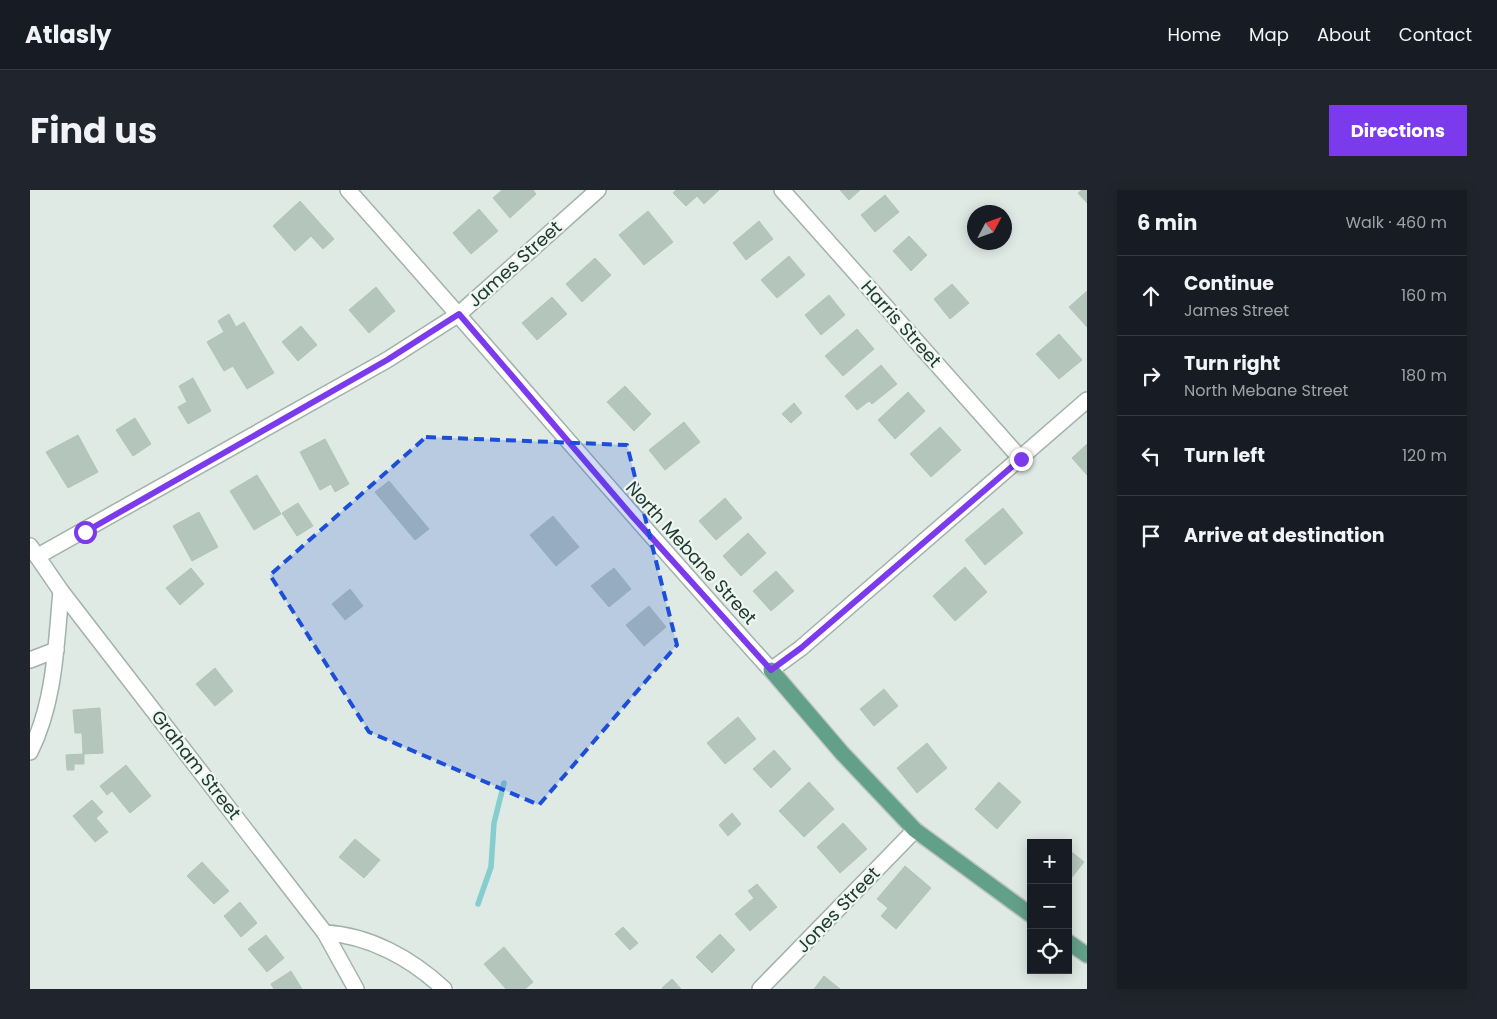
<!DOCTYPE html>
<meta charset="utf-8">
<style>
body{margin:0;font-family:Poppins,sans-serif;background:#20242c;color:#f1f3f6}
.controls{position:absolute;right:15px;bottom:15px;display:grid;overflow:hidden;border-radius:0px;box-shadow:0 2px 12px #0003}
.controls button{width:45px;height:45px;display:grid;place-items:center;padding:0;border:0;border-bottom:1px solid #363941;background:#171b24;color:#f1f3f6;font:25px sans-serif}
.compass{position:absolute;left:937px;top:15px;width:45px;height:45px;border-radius:50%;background:#171b24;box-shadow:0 2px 12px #0003;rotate:49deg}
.stop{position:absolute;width:15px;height:15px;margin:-11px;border:4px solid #7c3aed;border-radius:50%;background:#fff}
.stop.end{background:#7c3aed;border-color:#fff;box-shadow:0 1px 5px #0008}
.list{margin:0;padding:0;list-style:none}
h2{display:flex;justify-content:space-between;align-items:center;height:65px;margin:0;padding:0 20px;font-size:21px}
h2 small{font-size:16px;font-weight:400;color:#9ea1a6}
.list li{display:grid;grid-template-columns:32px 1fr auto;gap:15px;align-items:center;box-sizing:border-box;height:80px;padding:0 20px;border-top:1px solid #363941}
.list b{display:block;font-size:19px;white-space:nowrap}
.list p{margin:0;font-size:16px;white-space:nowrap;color:#9ea1a6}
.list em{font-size:16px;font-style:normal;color:#9ea1a6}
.icon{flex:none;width:28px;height:28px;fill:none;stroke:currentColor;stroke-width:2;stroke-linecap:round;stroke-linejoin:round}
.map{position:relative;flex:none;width:1057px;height:799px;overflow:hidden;border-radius:0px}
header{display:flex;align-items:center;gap:30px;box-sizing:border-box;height:70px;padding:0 25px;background:#171b24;border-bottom:1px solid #363941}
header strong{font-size:24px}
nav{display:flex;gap:28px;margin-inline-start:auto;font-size:18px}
.intro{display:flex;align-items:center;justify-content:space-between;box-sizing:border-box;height:120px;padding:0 30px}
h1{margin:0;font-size:35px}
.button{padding:12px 22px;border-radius:0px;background:#7c3aed;color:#fff;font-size:18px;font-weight:700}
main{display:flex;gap:30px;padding:0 30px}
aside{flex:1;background:#171b24;border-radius:0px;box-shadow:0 2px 12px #0003}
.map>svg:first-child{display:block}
</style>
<header>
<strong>Atlasly</strong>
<nav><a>Home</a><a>Map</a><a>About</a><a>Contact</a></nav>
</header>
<div class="intro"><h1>Find us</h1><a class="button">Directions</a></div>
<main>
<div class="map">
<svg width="1057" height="799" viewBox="0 0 1057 799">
<rect width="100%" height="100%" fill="#dfeae4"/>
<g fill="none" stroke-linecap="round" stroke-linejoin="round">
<path stroke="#86cdd0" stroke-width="5.5" d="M448,714L461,677L464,633L474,593"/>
</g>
<g fill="#b4c5bc" stroke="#b1c4ba">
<path d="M472,0H503L506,4L480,28L463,8Z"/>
<path d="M646,0H689L674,14L667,6L656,16L643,3Z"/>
<path d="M810,0H830L819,10Z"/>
<path d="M1052,0H1057V13L1048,3Z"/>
<path d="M855,5L869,22L845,42L831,25Z"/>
<path d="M270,11L304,49L293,59L281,46L265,61L243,36Z"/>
<path d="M449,19L468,41L441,64L423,43Z"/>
<path d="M618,21L643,52L614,75L589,45Z"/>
<path d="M729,31L743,49L716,70L703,53Z"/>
<path d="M879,46L897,65L881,81L863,61Z"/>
<path d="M759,66L775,85L747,108L731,90Z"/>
<path d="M565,68L581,85L552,112L536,94Z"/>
<path d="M922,94L939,113L920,129L904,109Z"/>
<path d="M346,97L365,121L339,143L319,120Z"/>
<path d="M1057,101V137L1039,117Z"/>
<path d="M799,105L815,125L791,145L775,125Z"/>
<path d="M522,107L537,124L507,150L492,133Z"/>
<path d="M199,124L206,137L214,132L244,183L217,199L203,176L194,181L177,152L194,142L188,131Z"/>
<path d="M271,136L287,155L268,171L252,152Z"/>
<path d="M827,139L844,159L813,186L795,166Z"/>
<path d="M1029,144L1052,170L1029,189L1006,164Z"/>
<path d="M851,175L867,194L842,214L839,211L827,220L815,206Z"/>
<path d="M163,188L181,221L158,234L148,217L157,212L149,196Z"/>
<path d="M595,196L621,224L604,241L577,212Z"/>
<path d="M878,202L895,221L865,249L848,230Z"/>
<path d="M764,213L772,223L761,233L752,224Z"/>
<path d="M105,228L121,254L103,266L86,240Z"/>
<path d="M654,232L670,252L635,280L619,260Z"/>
<path d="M910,237L931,260L901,287L880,264Z"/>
<path d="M48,245L68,282L38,298L16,262Z"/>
<path d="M295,249L319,294L305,302L301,294L290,300L270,262Z"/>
<path d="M1057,254V285L1042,268Z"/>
<path d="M227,285L251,324L224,340L200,301Z"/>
<path d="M359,291L399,339L385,350L345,302Z"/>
<path d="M695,308L712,328L686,350L669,331Z"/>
<path d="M268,313L283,336L267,346L252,323Z"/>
<path d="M973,318L993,343L955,375L935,350Z"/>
<path d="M169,322L188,357L162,371L143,336Z"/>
<path d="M523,326L549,357L526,376L500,345Z"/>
<path d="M718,343L736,363L711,386L693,366Z"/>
<path d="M935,377L957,402L925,431L903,406Z"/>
<path d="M161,378L174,394L150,415L136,398Z"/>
<path d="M584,378L601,399L579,417L561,396Z"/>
<path d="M746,381L764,401L741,421L723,401Z"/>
<path d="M320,399L333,416L315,430L302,414Z"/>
<path d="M619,416L636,437L614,456L596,435Z"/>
<path d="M185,478L203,501L185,516L166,494Z"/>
<path d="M854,499L868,516L844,536L830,519Z"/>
<path d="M70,518L73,563L53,564L52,543H45L43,520Z"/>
<path d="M708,527L726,549L695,574L677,553Z"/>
<path d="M897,553L917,578L887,603L867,578Z"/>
<path d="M744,560L761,579L741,598L723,579Z"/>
<path d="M54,564V574H44V580H37L36,565Z"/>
<path d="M96,575L121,606L100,623L82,601L77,605L70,596Z"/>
<path d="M779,592L804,619L774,647L749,621Z"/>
<path d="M969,592L991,612L967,639L945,619Z"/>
<path d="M62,610L73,622L66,628L78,642L65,652L43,626Z"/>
<path d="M702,623L711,634L698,646L689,635Z"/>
<path d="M813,633L837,659L810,683L787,657Z"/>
<path d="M325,649L350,670L334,688L309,667Z"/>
<path d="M1038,659L1054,672L1038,692Z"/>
<path d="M172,672L199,701L184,714L157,686Z"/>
<path d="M875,676L901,698L866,739L851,726L858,718L847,709Z"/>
<path d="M727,694L747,717L720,741L705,724L724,708L718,701Z"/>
<path d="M210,712L227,733L211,747L194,726Z"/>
<path d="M593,737L608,753L600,760L585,744Z"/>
<path d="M690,744L705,760L682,783L666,767Z"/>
<path d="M236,745L254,768L237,782L218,759Z"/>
<path d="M474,757L503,792L495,799H476L454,774Z"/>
<path d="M261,781L272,799H244L241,794Z"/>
<path d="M794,786L810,799H784Z"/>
<path d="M642,789L651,799H633L632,798Z"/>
</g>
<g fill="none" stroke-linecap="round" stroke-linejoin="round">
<g stroke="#a2b2aa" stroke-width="18">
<g id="minor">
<path d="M318,0C460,159 598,322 741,480L771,458L1057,210"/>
<path d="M752,0L991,269"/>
<path d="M0,356L31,401L295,743L326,799"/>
<path d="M8,366L357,170L429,124L568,0"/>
<path d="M0,470L26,460"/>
<path d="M0,562C25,512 26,455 31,401"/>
<path d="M295,743C339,745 382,769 414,799"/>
<path d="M730,799L885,640"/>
</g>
</g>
<g stroke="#bcc4c1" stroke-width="18">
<g id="major">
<path d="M741,480L812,563L885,640L1001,725"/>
<path d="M1038,752L1057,765"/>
</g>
</g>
<use href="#minor" stroke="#fff" stroke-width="15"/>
<use href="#major" stroke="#63a089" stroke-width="15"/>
</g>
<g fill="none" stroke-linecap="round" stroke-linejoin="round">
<path stroke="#7c3aed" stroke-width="6" d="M55,342L357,170L429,124L603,327L741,480L771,458L991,269"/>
</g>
<path fill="#1d4ed8" fill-opacity="0.2" stroke="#1d4ed8" stroke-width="4" stroke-dasharray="10 6" stroke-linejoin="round" d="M396,247L597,255L647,455L509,615L339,542L240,385Z"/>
<g text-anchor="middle" stroke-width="4.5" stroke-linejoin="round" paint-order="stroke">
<g font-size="18" fill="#203a30" stroke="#eff7f2">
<text transform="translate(485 74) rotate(-42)" y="6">James Street</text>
<text transform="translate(871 134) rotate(48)" y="6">Harris Street</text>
<text transform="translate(661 363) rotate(48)" y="6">North Mebane Street</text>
<text transform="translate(166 575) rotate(52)" y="6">Graham Street</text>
<text transform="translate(808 720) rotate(-46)" y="6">Jones Street</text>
</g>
</g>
</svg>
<div class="controls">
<button>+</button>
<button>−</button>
<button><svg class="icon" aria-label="locate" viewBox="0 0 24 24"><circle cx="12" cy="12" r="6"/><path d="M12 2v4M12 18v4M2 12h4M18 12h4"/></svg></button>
</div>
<svg class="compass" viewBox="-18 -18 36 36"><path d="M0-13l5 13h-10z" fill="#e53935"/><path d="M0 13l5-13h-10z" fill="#9ea1a6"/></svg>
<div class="stop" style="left:55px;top:342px"></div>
<div class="stop end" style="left:991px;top:269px"></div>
</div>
<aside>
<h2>6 min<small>Walk · 460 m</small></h2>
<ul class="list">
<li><svg class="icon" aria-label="ahead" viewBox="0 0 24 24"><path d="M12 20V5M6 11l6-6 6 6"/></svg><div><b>Continue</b><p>James Street</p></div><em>160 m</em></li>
<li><svg class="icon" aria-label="right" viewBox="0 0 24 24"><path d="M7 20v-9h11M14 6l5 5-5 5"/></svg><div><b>Turn right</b><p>North Mebane Street</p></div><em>180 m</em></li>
<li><svg class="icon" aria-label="left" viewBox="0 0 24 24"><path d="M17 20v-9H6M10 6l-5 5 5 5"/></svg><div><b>Turn left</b></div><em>120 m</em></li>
<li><svg class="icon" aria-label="arrive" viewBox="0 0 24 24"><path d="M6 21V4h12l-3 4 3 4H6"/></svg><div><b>Arrive at destination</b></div></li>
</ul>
</aside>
</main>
